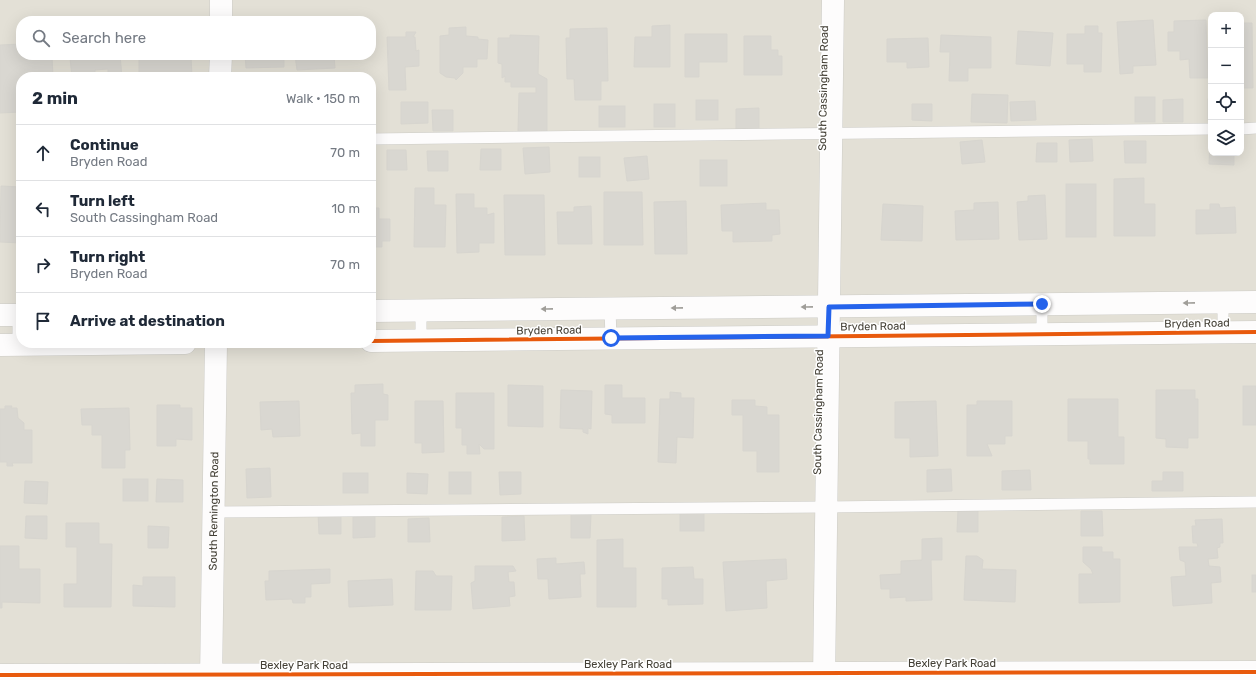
<!DOCTYPE html>
<meta charset="utf-8">
<style>
body{margin:0;font-family:Rubik,sans-serif;background:#f2f2f3;color:#1f2937}
.controls{position:absolute;right:12px;top:12px;display:grid;overflow:hidden;border-radius:8px;box-shadow:0 4px 16px #0002}
.controls button{width:36px;height:36px;display:grid;place-items:center;padding:0;border:0;border-bottom:1px solid #e0e1e3;background:#fff;color:#1f2937;font:20px sans-serif}
.stop{position:absolute;width:12px;height:12px;margin:-9px;border:3px solid #2563eb;border-radius:50%;background:#fff}
.stop.end{background:#2563eb;border-color:#fff;box-shadow:0 1px 4px #0008}
.list{margin:0;padding:0;list-style:none}
h2{display:flex;justify-content:space-between;align-items:center;height:52px;margin:0;padding:0 16px;font-size:17px}
h2 small{font-size:13px;font-weight:400;color:#747a83}
.list li{display:grid;grid-template-columns:26px 1fr auto;gap:12px;align-items:center;box-sizing:border-box;height:56px;padding:0 16px;border-top:1px solid #e0e1e3}
.list b{display:block;font-size:15px;white-space:nowrap}
.list p{margin:0;font-size:13px;white-space:nowrap;color:#747a83}
.list em{font-size:13px;font-style:normal;color:#747a83}
.icon{flex:none;width:22px;height:22px;fill:none;stroke:currentColor;stroke-width:2;stroke-linecap:round;stroke-linejoin:round}
.map{position:relative;flex:none;width:1256px;height:680px;overflow:hidden}
.search{position:absolute;background:#fff;box-shadow:0 4px 16px #0002;left:16px;top:16px;width:360px;height:44px;display:flex;align-items:center;gap:10px;box-sizing:border-box;padding:0 14px;border-radius:16px;color:#747a83;font-size:15px}
.panel{position:absolute;background:#fff;box-shadow:0 4px 16px #0002;left:16px;top:72px;width:360px;height:276px;border-radius:16px}
.map>svg:first-child{display:block}
</style>
<div class="map">
<svg width="1256" height="680" viewBox="0 0 1256 680">
<rect width="100%" height="100%" fill="#efeee9"/>
<path fill="#e3e0d6" fill-rule="evenodd" d="M0,0H1256V680H0ZM1211,15H1241V153H1211ZM21,21H371V55H21ZM21,77H371V343H21Z"/>
<g fill="#d9d7d1" stroke="#d7d5cf">
<path d="M1153,20L1156,65L1133,66V73L1120,74L1117,22Z"/>
<path d="M1206,20L1208,78H1190L1189,59L1180,60V51H1168V32H1174V21Z"/>
<path d="M1241,23H1252L1253,88H1241Z"/>
<path d="M670,25V67H634L635,37H652V26Z"/>
<path d="M1085,26H1098V33H1102L1101,72H1084V64H1067V34H1085Z"/>
<path d="M466,27V36L478,37V39L488,40L487,59H477V67H463V73L456,80L455,78L446,77L440,73V36L449,35V28Z"/>
<path d="M607,28L608,81H601V100H575L574,79H567L566,38H570V29Z"/>
<path d="M1018,31L1053,33L1050,66L1016,64Z"/>
<path d="M406,32H416L413,37H415L416,51L419,50V66L405,67L406,90H389L387,37H406Z"/>
<path d="M685,34H727V62H699V77H685Z"/>
<path d="M510,35L539,36L538,74L547,79V131H518L519,93H536V87H511V82H505V76L502,78V64L498,63V38H510Z"/>
<path d="M941,35L991,37V68H968V81H949L950,52H940Z"/>
<path d="M744,36H771V50H778V56H782V75H744Z"/>
<path d="M928,38L929,67L907,68V62H887V39Z"/>
<path d="M21,44V55H37V57L52,56L53,77H21V112L0,113V45Z"/>
<path d="M86,55H120L122,77H108V69L95,70V77H72L70,58L86,57Z"/>
<path d="M139,55H173L174,57L191,56L192,77H139Z"/>
<path d="M245,55H284V67L246,68Z"/>
<path d="M295,55H334L335,68L297,70Z"/>
<path d="M972,94L1008,95L1007,123L971,122Z"/>
<rect x="1135" y="97" width="20" height="25"/>
<path d="M1183,99V122H1163V100Z"/>
<rect x="1208" y="99" width="3" height="21"/>
<rect x="696" y="100" width="22" height="20"/>
<path d="M1035,101L1036,120L1011,121L1010,102Z"/>
<path d="M401,102H428V123L401,124Z"/>
<rect x="654" y="104" width="21" height="23"/>
<path d="M912,104H932V121L912,120Z"/>
<rect x="599" y="106" width="26" height="21"/>
<path d="M759,108V131H736V109Z"/>
<path d="M432,110H453V131H433Z"/>
<path d="M1092,139L1093,161L1070,162L1069,140Z"/>
<path d="M982,140L985,162L962,164L960,142Z"/>
<path d="M1124,141H1146V163H1125Z"/>
<path d="M1210,141L1211,153H1234V165L1209,164Z"/>
<path d="M1037,143H1057V162H1036Z"/>
<path d="M549,147L550,172L525,174L523,148Z"/>
<path d="M481,149H501V170H480Z"/>
<path d="M387,150H406L407,170H387Z"/>
<path d="M427,151H448V171H428Z"/>
<path d="M647,156L649,179L627,181L624,158Z"/>
<rect x="579" y="157" width="21" height="20"/>
<rect x="700" y="160" width="27" height="26"/>
<path d="M1144,178V204H1155V236H1114V179Z"/>
<rect x="1066" y="184" width="30" height="53"/>
<path d="M1,186L21,187V243L0,242Z"/>
<path d="M415,188H434V205H446L445,247H414Z"/>
<path d="M604,192H642L643,245H604Z"/>
<path d="M456,194H474V208H487V215L494,213V243H479V252L457,253Z"/>
<path d="M504,195H544L545,255H505Z"/>
<path d="M1045,195L1047,239L1019,240L1017,202L1028,201V196Z"/>
<path d="M686,201L687,254H655L654,202Z"/>
<path d="M998,202L999,239L956,240L955,211L974,210V203Z"/>
<path d="M766,203V210H779L780,234L772,235V241L733,242V231H722L721,205Z"/>
<path d="M883,204L923,206L922,241L881,240Z"/>
<path d="M1210,204H1219L1220,208L1235,207L1236,233L1196,234V210H1210Z"/>
<path d="M591,206L592,244H558L557,212H574V207Z"/>
<path d="M371,208H379V219H390V241H382V247H371Z"/>
<path d="M383,384V394L388,395V420H375V446H361V433L352,434L351,393H355V385Z"/>
<path d="M508,385L543,386V427L508,426Z"/>
<path d="M605,385H622V398H645V423H612V415L605,414Z"/>
<rect x="1243" y="386" width="13" height="39"/>
<path d="M561,390L592,391L591,429L588,428V434L583,432V429L560,428Z"/>
<path d="M1156,390H1195V399H1198V438H1188V448L1166,447V439L1156,438Z"/>
<path d="M670,392L681,393V398H694L693,438L677,437L676,463L658,462L660,399H670Z"/>
<path d="M456,393H494V449H484L479,444L480,454H467V445H462V428H456Z"/>
<path d="M1068,399H1118V437H1124V464H1090V459H1088V441H1068Z"/>
<path d="M732,400H755V406L767,407V415H779V472H757V451H743V415H732Z"/>
<path d="M299,401L300,436L273,437L272,429L261,430L260,402Z"/>
<path d="M415,401H443L444,452L422,453V443H415Z"/>
<path d="M936,401L938,456L910,457V438H895V402Z"/>
<path d="M977,401H1012V436H1005V444H987L992,456H967V405H977Z"/>
<path d="M157,405H180V408H192V440L176,439V446H157Z"/>
<path d="M5,406H12L11,408H17L18,418L24,423V430H32V463H12L13,466H7V462H0V409H5Z"/>
<path d="M129,408L130,450H125V468H102V435H92V425H82L81,409Z"/>
<path d="M270,468L271,497L247,498L246,469Z"/>
<path d="M951,469L952,491L927,492V470Z"/>
<path d="M1030,470L1031,490H1002V471Z"/>
<rect x="449" y="472" width="22" height="22"/>
<path d="M499,472H521V494L500,495Z"/>
<path d="M1163,472H1183V491H1152V481H1163Z"/>
<rect x="343" y="473" width="25" height="20"/>
<path d="M407,473L428,474L427,494L407,493Z"/>
<rect x="123" y="479" width="25" height="22"/>
<path d="M157,479L183,480V502H156Z"/>
<path d="M25,481L48,482L47,504L24,503Z"/>
<path d="M958,509H978V532H957Z"/>
<path d="M1081,511H1102L1103,536H1081Z"/>
<rect x="680" y="512" width="24" height="19"/>
<path d="M318,513H341V534H319Z"/>
<path d="M571,514H591L590,538H571Z"/>
<path d="M26,516H47V539L25,538Z"/>
<path d="M375,516V537L353,538V517Z"/>
<path d="M524,516L525,540L502,541V517Z"/>
<path d="M429,518L430,542H408V519Z"/>
<path d="M1222,519L1223,543H1220V547L1217,548L1218,558L1208,559L1209,566L1220,567L1221,582L1211,583L1212,603L1173,606L1171,577L1186,576L1185,562L1180,560L1179,547H1198L1197,543H1193L1192,526H1196L1195,520Z"/>
<path d="M66,523H99V544H112L111,607H64V584H77V547H66Z"/>
<path d="M148,526L169,527L168,548H148Z"/>
<path d="M942,538V560H931L932,600L906,601V597L890,598V589H881L880,575L901,574V561L922,560V539Z"/>
<path d="M623,539V568H636V607H597V540Z"/>
<path d="M0,546H19V569H40V603L2,602V608H0Z"/>
<path d="M1083,547H1102V552H1113V559H1120V602L1079,603V574H1093L1091,569L1083,562Z"/>
<path d="M966,556H977L983,560L982,569L1016,570L1015,602L964,600Z"/>
<path d="M556,558V564L584,562L585,574H580L581,597L549,599L548,579H538L537,559Z"/>
<path d="M786,559L787,579L766,581L767,608L726,611L723,562Z"/>
<path d="M475,566H513L516,571L508,572L509,582H514L515,596L509,597L510,606L473,609L471,583L475,581Z"/>
<path d="M693,567L694,579H703V604L668,605V599H662V568Z"/>
<path d="M330,569V583L311,584V597H305V603H293L292,599L266,600L265,581H269V571Z"/>
<path d="M416,571H433L436,576H452L451,610H415Z"/>
<rect x="1252" y="575" width="4" height="17"/>
<path d="M143,577H175V607L133,606V585L143,586Z"/>
<path d="M392,579L393,605L349,607L348,581Z"/>
</g>
<g fill="none" stroke-linecap="round" stroke-linejoin="round">
<g stroke="#cdccc7" stroke-width="12">
<g id="service">
<path d="M1241,129L1256,128"/>
<path d="M371,139L1211,129"/>
<path d="M1223,302V332"/>
<path d="M1042,304V334"/>
<path d="M610,309L611,338"/>
<path d="M421,311V340"/>
<path d="M18,315V345"/>
<path d="M213,512L826,507L1256,502"/>
</g>
</g>
<g stroke="#cdccc7" stroke-width="23">
<g id="minor">
<path d="M221,21V0"/>
<path d="M220,77L221,55"/>
<path d="M371,311L1256,302"/>
<path d="M0,315H21"/>
<path d="M371,341L1256,332"/>
<path d="M0,345L185,343"/>
<path d="M0,675L1256,672"/>
<path id="s1" d="M211,680L216,343"/>
<path d="M824,680L833,0"/>
</g>
</g>
<use href="#service" stroke="#fdfcfc" stroke-width="11"/>
<use href="#minor" stroke="#fdfcfc" stroke-width="22"/>
<g stroke="#fff" stroke-width="6">
<g id="cycleway">
<path d="M371,341L1256,332"/>
<path d="M0,675L1256,672"/>
</g>
</g>
<use href="#cycleway" stroke="#e8590c" stroke-width="4"/>
</g>
<defs><path id="oneway-solid" d="M-6-.8H1V-3.2L6.5 0L1 3.2V.8H-6Z"/></defs>
<g fill="#a09e99">
<use href="#oneway-solid" transform="translate(1189 303) rotate(179)"/>
<use href="#oneway-solid" transform="translate(807 307) rotate(179)"/>
<use href="#oneway-solid" transform="translate(677 308) rotate(179)"/>
<use href="#oneway-solid" transform="translate(547 309) rotate(179)"/>
</g>
<g fill="none" stroke-linecap="round" stroke-linejoin="round">
<path stroke="#2563eb" stroke-width="5" d="M611,338L828,336L829,307L1042,304"/>
</g>
<g text-anchor="middle" stroke-width="3" stroke-linejoin="round" paint-order="stroke">
<g font-size="11" fill="#444036" stroke="#fff">
<text transform="translate(823 88) rotate(-89)" y="4">South Cassingham Road</text>
<text transform="translate(1197 323) rotate(-1)" y="4">Bryden Road</text>
<text transform="translate(873 326) rotate(-1)" y="4">Bryden Road</text>
<text transform="translate(549 330) rotate(-1)" y="4">Bryden Road</text>
<text transform="translate(818 412) rotate(-89)" y="4">South Cassingham Road</text>
<text dy="4" stroke="none"><textPath href="#s1" startOffset="169">South Remington Road</textPath></text>
<text x="952" y="667">Bexley Park Road</text>
<text x="628" y="668">Bexley Park Road</text>
<text x="304" y="669">Bexley Park Road</text>
</g>
</g>
</svg>
<div class="controls">
<button>+</button>
<button>−</button>
<button><svg class="icon" aria-label="locate" viewBox="0 0 24 24"><circle cx="12" cy="12" r="6"/><path d="M12 2v4M12 18v4M2 12h4M18 12h4"/></svg></button>
<button><svg class="icon" aria-label="layers" viewBox="0 0 24 24"><path d="M12 4l9 5-9 5-9-5zM3 14l9 5 9-5"/></svg></button>
</div>
<div class="stop" style="left:611px;top:338px"></div>
<div class="stop end" style="left:1042px;top:304px"></div>
<div class="search"><svg class="icon" aria-label="search" viewBox="0 0 24 24"><circle cx="10" cy="10" r="6"/><path d="M15 15l6 6"/></svg>Search here</div>
<section class="panel">
<h2>2 min<small>Walk · 150 m</small></h2>
<ul class="list">
<li><svg class="icon" aria-label="ahead" viewBox="0 0 24 24"><path d="M12 20V5M6 11l6-6 6 6"/></svg><div><b>Continue</b><p>Bryden Road</p></div><em>70 m</em></li>
<li><svg class="icon" aria-label="left" viewBox="0 0 24 24"><path d="M17 20v-9H6M10 6l-5 5 5 5"/></svg><div><b>Turn left</b><p>South Cassingham Road</p></div><em>10 m</em></li>
<li><svg class="icon" aria-label="right" viewBox="0 0 24 24"><path d="M7 20v-9h11M14 6l5 5-5 5"/></svg><div><b>Turn right</b><p>Bryden Road</p></div><em>70 m</em></li>
<li><svg class="icon" aria-label="arrive" viewBox="0 0 24 24"><path d="M6 21V4h12l-3 4 3 4H6"/></svg><div><b>Arrive at destination</b></div></li>
</ul>
</section>
</div>
